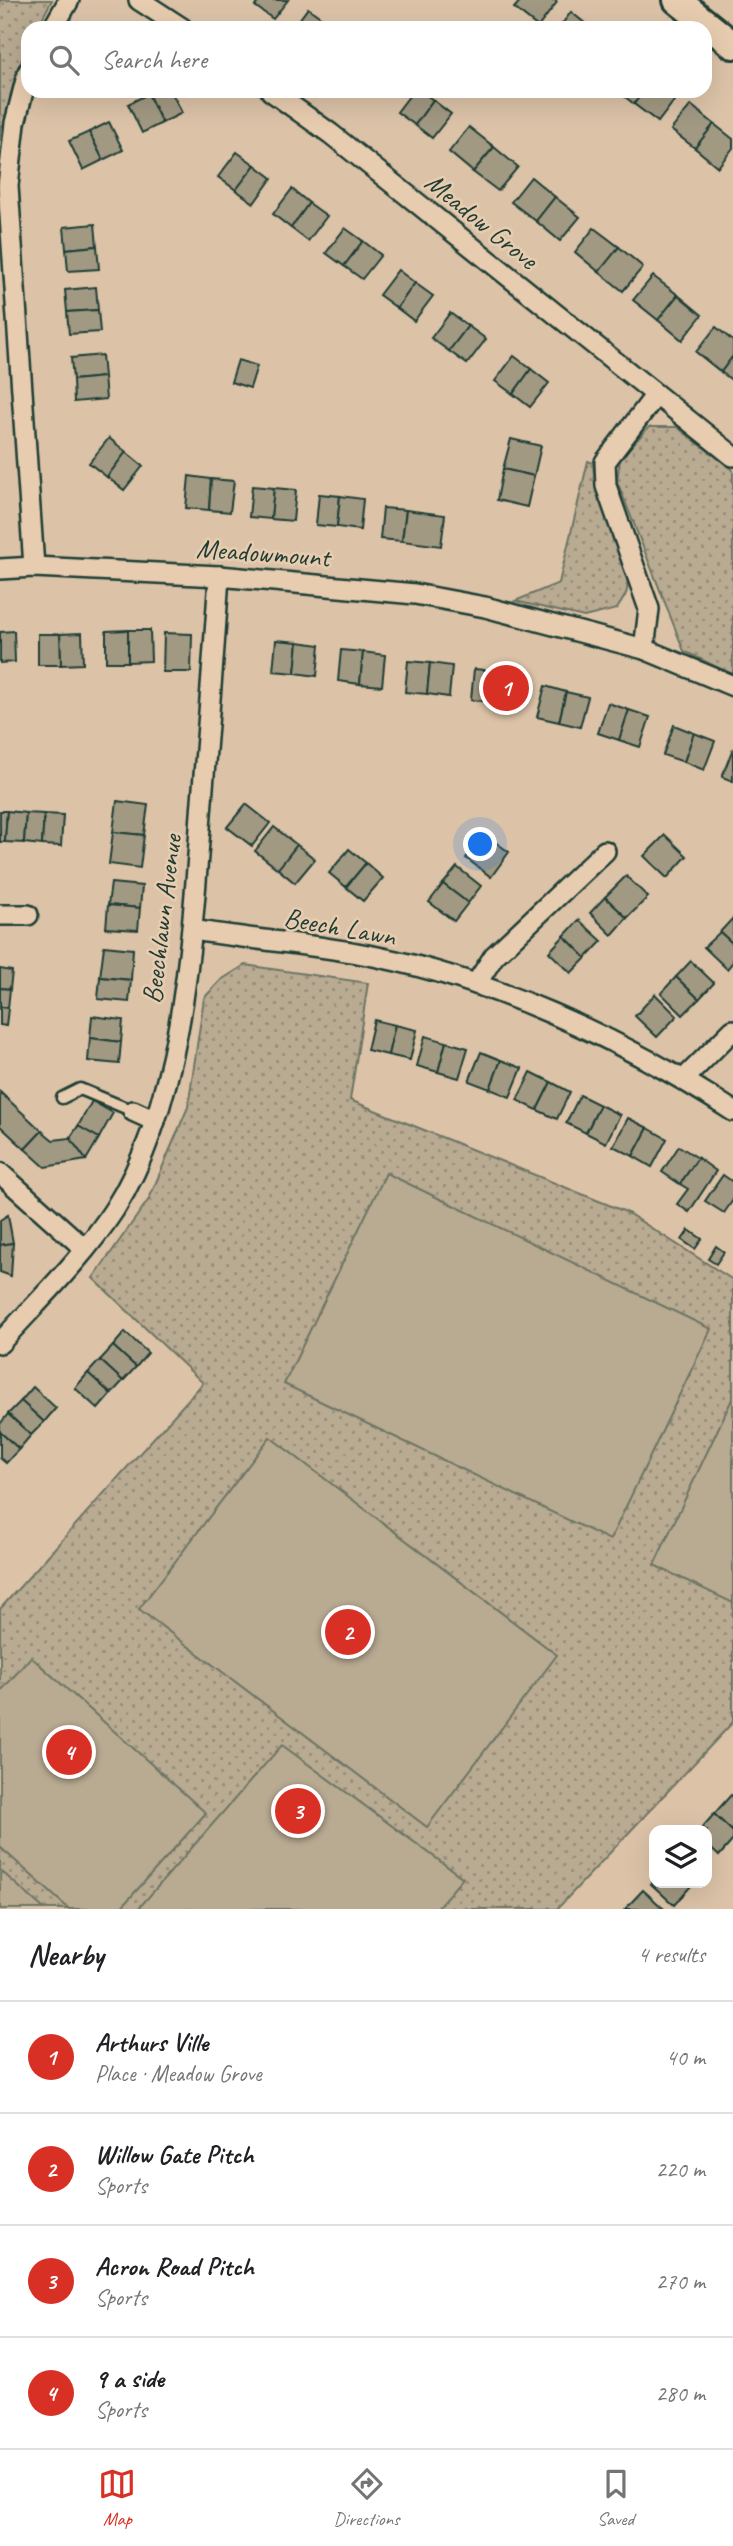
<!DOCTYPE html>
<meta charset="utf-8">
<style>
body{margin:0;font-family:Caveat,sans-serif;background:#f6f6f6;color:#202124}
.controls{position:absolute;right:21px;bottom:21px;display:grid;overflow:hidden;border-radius:14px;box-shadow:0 7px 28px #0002}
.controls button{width:63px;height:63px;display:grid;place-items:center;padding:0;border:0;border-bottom:2px solid #e0e0e0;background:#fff;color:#202124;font:35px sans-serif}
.you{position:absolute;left:481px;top:845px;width:24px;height:24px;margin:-18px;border:5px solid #fff;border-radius:50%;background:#1a73e8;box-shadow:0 0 0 10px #1a73e833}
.badge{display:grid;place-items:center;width:46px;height:46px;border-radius:50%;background:#d93025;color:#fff;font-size:23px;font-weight:700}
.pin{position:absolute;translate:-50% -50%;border:4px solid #fff;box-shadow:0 2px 7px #0006}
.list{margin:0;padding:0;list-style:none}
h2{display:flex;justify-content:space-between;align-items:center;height:91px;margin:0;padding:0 28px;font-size:30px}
h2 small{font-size:23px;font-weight:400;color:#757577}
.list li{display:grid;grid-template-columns:46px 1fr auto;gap:21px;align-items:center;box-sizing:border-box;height:112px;padding:0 28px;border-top:2px solid #e0e0e0}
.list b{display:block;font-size:26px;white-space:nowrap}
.list p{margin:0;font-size:23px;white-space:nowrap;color:#757577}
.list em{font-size:23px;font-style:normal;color:#757577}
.icon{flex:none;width:38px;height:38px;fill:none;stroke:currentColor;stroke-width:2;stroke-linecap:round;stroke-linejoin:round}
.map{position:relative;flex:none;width:733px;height:1909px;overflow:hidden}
.search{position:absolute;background:#fff;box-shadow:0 7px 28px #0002;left:21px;right:21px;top:21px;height:77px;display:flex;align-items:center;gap:18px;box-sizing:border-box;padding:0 24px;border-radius:21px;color:#757577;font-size:26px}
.sheet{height:539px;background:#fff}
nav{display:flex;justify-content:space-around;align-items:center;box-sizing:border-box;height:98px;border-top:2px solid #e0e0e0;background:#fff;font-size:19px;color:#757577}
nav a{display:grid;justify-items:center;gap:4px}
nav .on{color:#d93025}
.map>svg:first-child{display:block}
</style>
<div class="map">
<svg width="733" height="1909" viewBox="0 0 733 1909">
<defs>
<pattern id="green-dots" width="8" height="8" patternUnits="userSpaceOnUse" patternTransform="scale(1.75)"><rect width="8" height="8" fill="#b9aa92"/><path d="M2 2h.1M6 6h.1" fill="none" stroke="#968c78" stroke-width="1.8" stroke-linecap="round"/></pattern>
</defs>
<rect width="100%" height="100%" fill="#dcc3a8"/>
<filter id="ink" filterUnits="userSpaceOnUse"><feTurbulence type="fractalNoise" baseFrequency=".0143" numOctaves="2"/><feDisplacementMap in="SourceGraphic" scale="14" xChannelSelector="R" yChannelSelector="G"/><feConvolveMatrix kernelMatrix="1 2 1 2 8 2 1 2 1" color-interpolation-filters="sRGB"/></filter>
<g filter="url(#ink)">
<g fill="url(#green-dots)" stroke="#6c7463" stroke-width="2">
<path d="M0,0H52L37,28H28V47L17,70L0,141Z"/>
<path d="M649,427H677L733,470V675L684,651L617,481L620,458Z"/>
<path d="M588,461L593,463C594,505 632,553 627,590C626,597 620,603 617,609L584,617L515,601L559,583Z"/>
<path d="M245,965L368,983L350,1100L626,1212L733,1280V1722L557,1909H0V1609L203,1383L93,1278L149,1199L188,1107L204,998L221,980Z"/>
</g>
<g fill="#b9aa92" stroke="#6c7463" stroke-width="2">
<path d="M386,1173L711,1329L610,1540L284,1384Z"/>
<path d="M733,1397V1603L654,1565Z"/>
<path d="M270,1437L557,1655L427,1827L139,1609Z"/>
<path d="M31,1657L206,1813L120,1909H69L0,1847V1692Z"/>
<path d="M282,1745L463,1878L436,1909H138Z"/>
<path d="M0,1870L44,1909H0Z"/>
</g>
<g fill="#a29983" stroke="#1f3d34" stroke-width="2">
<path d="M260,0H288L273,19L255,6Z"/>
<path d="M521,0H555L557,2L538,27L514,8Z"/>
<path d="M308,8L326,21L321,28H293Z"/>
<path d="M571,12L591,28H559Z"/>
<path d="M155,91H171L182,113L162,123L148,94Z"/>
<path d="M413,91H421L433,100L415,125L397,112Z"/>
<path d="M618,91H644L634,104Z"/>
<path d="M644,91H669L677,97L658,122L634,104Z"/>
<path d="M148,94L162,123L142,133L128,104Z"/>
<path d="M433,100L451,114L432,138L415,125Z"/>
<path d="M691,105L714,124L695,148L671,130Z"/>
<path d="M109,122L123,150L103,160L89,132Z"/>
<path d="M714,124L733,139V148L718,167L695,148Z"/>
<path d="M469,127L494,147L473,172L449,152Z"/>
<path d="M89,132L103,160L83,170L69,141Z"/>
<path d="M494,147L518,167L498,191L473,172Z"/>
<path d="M237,152L255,165L236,190L218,177Z"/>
<path d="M255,165L272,178L254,203L236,190Z"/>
<path d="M531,177L555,197L536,221L511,202Z"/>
<path d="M292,189L309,203L291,228L273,214Z"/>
<path d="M555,197L580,217L560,241L536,221Z"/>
<path d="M309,203L327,216L308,241L291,228Z"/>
<path d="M95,224L97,246L66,249L64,227Z"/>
<path d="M345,228L363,241L344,266L326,253Z"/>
<path d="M594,228L619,247L599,272L575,252Z"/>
<path d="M363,241L381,255L362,279L344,266Z"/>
<path d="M97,246L99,269L68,271L66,249Z"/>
<path d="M619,247L643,267L623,291L599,272Z"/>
<path d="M398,270L415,283L397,308L379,295Z"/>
<path d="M653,276L678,295L658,320L633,300Z"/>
<path d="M415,283L433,296L414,321L397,308Z"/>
<path d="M96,287L98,310L67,312L65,290Z"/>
<path d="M678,295L702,315L682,340L658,320Z"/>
<path d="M98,310L100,332L69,334L67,312Z"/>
<path d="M450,313L468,326L449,351L431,338Z"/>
<path d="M468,326L486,339L467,364L449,351Z"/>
<path d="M716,327L733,341V356L721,372L696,352Z"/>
<path d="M102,355L104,377L73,380L71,358Z"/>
<path d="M514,356L531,369L513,394L495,381Z"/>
<path d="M733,356V381L721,372Z"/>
<path d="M238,360L257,366L250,388L231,382Z"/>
<path d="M531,369L549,383L530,407L513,394Z"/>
<path d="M104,377L106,399L74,402L73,380Z"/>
<path d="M109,438L126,452L107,477L89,463Z"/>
<path d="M511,439L541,446L534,476L503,469Z"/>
<path d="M126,452L143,466L124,490L107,477Z"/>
<path d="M503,469L534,476L527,507L497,500Z"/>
<path d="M189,476L211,479L209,510L186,508Z"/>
<path d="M211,479L234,481L230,512L209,510Z"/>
<path d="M252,486L274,488L271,519L249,517Z"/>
<path d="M274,488L296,490L293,521L271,519Z"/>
<path d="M319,494L340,496L337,527L316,525Z"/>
<path d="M340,496L363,499L360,530L337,527Z"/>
<path d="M383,508L406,510L402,541L380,539Z"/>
<path d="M406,510L445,515L441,546L402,541Z"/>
<path d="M128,630H150L151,661L128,662Z"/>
<path d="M128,630V662H106V631Z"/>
<path d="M14,631L15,662L0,663V632Z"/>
<path d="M82,633L83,664L61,665L60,634Z"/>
<path d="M164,633L192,634L191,672H163Z"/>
<path d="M38,634H60L61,665H38Z"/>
<path d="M276,640L298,642L295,673L273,671Z"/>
<path d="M298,642L320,645L317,676L295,673Z"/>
<path d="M341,650L363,652L360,684L338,681Z"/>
<path d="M363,652L385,655L382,686L360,684Z"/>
<path d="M408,661L430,663L427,694L405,692Z"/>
<path d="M430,663L452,666L449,697L427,694Z"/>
<path d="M474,669L496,671L493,702L471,700Z"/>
<path d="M496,671L518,673L515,705L493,702Z"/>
<path d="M545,686L566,692L559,722L537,717Z"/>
<path d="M566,692L588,697L580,727L559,722Z"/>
<path d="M608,703L629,710L619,740L598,733Z"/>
<path d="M629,710L650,717L640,747L619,740Z"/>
<path d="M674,725L694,733L684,762L663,755Z"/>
<path d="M694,733L715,741L704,770L684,762Z"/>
<path d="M733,748V781L722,777Z"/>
<path d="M117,801L148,805L144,835L113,832Z"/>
<path d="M246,804L270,823L252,846L227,827Z"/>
<path d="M0,811H7L5,842H0Z"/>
<path d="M7,811L26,813L24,843L5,842Z"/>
<path d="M26,813L44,814L42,845L24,843Z"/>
<path d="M44,814L63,815L61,846L42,845Z"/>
<path d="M274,827L297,845L278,869L255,851Z"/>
<path d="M113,832L144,835L140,868L109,864Z"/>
<path d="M484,834L509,852L491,877L466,858Z"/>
<path d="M665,835L687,856L667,878L644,856Z"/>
<path d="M297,845L315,859L295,883L278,869Z"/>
<path d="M349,849L366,863L346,887L329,873Z"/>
<path d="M366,863L383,878L363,901L346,887Z"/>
<path d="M457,867L481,886L468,903L443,884Z"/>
<path d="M626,876L648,897L627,918L605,897Z"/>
<path d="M111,883L142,886L140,908L108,905Z"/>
<path d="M443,884L468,903L454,921L429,902Z"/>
<path d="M605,897L627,918L612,935L590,913Z"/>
<path d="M108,905L140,908L138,930L106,928Z"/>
<path d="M733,918V944L720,932Z"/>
<path d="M579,920L602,941L586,958L564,936Z"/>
<path d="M720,932L733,944V962L727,969L704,947Z"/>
<path d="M564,936L586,958L571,973L549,952Z"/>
<path d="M104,946L133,949L131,980L100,977Z"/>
<path d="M691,961L714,983L699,999L676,977Z"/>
<path d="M0,969L12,971L10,989L0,988Z"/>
<path d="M100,977L131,980L129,1002L98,999Z"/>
<path d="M676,977L699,999L683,1015L661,993Z"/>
<path d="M0,988L10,989L8,1008L0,1007Z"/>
<path d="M655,994L677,1016L657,1037L635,1016Z"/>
<path d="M0,1007L8,1008L6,1026L0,1025Z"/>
<path d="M92,1016L123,1020L121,1042L90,1038Z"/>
<path d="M374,1020L395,1025L388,1055L367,1050Z"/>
<path d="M395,1025L417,1030L410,1060L388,1055Z"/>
<path d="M425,1036L446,1042L438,1072L417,1066Z"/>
<path d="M90,1038L121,1042L119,1064L88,1061Z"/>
<path d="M446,1042L468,1048L459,1078L438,1072Z"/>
<path d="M481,1052L501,1060L490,1089L469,1081Z"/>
<path d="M501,1060L522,1068L510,1097L490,1089Z"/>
<path d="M531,1072L551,1082L537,1110L517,1100Z"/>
<path d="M551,1082L570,1092L557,1119L537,1110Z"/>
<path d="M0,1092L42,1131L25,1149L0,1126Z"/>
<path d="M580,1095L600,1105L586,1133L566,1123Z"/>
<path d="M92,1101L113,1113L99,1138L78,1126Z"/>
<path d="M600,1105L620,1115L606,1143L586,1133Z"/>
<path d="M628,1118L648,1128L633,1156L613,1146Z"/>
<path d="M78,1126L99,1138L86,1160L70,1138Z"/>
<path d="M648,1128L667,1139L652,1167L633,1156Z"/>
<path d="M42,1131L53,1140L70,1138L86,1160L45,1167L25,1149Z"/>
<path d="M679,1146L698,1158L680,1184L662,1172Z"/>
<path d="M698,1158L716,1171L689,1212L677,1204L688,1189L680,1184Z"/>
<path d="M723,1175L733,1182V1200L724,1213L705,1201Z"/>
<path d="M8,1215L13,1243L0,1245V1220Z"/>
<path d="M689,1230L702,1239L695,1249L682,1240Z"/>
<path d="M13,1243L11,1276L0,1272V1245Z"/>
<path d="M716,1246L724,1252L716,1264L708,1259Z"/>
<path d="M125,1332L148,1353L136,1367L113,1346Z"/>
<path d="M113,1346L136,1367L123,1381L100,1360Z"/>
<path d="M100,1360L123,1381L111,1394L88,1373Z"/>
<path d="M88,1373L111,1394L98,1409L75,1388Z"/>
<path d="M33,1387L56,1408L44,1422L21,1401Z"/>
<path d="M21,1401L44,1422L31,1435L8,1414Z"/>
<path d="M8,1414L31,1435L19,1449L0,1432V1424Z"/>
<path d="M0,1432L19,1449L6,1463L0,1458Z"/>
<path d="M731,1795L733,1796V1832L714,1814Z"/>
<path d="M714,1814L733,1832V1840L719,1856L707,1845V1830H700Z"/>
<path d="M654,1881V1883L692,1885L674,1905L651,1884Z"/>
<path d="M643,1890L664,1909H625Z"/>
</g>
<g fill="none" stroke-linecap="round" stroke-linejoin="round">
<g stroke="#1f3d34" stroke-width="15">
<path id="lane" d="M62,1098L80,1089L133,1111"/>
</g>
<g stroke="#1f3d34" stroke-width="24">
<g id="street">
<path d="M139,0L182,28"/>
<path d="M53,28L69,0"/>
<path d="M28,72L15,123L8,186L34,567"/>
<path d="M271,91L331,134L733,456"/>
<path d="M0,569L34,567L219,576L415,594L485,607L644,649L733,686"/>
<path d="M644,649L649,609L606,486L605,462L655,396"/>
<path d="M0,915H28"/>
<path d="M193,930C247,939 302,943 357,953C484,975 625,1040 733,1111"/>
<path d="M476,984L494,956L605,851"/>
<path d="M684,1079L733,1030"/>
<path d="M133,1111L155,1121"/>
<path d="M0,1173L85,1249"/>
<path d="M0,1343C39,1300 82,1259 114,1210C183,1102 192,939 201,814C207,735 214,655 219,576"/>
</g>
</g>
<g stroke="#1f3d34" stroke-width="32">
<path id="secondary" d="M677,0L733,45"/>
</g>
<use href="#lane" stroke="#e8ccaf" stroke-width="10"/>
<use href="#street" stroke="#e8ccaf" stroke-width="19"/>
<use href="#secondary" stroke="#e8ccaf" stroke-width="26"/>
</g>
</g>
<g text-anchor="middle" stroke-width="5" stroke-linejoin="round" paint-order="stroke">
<g font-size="28" fill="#1f3d34" stroke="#e8ccaf">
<text transform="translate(482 220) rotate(39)" y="10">Meadow Grove</text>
<text transform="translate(263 552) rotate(4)" y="10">Meadowmount</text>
<text transform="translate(161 919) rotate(-83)" y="10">Beechlawn Avenue</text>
<text transform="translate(340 926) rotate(10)" y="10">Beech Lawn</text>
</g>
</g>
</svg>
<div class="controls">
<button><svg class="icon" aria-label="layers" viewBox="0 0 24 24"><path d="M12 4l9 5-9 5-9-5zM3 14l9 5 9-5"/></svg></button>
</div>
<div class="you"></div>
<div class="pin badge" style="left:506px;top:688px">1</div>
<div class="pin badge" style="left:348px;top:1632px">2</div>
<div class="pin badge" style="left:298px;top:1811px">3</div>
<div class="pin badge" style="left:69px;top:1752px">4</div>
<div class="search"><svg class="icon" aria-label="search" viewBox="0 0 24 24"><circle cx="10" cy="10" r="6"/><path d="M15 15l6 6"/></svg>Search here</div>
</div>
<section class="sheet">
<h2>Nearby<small>4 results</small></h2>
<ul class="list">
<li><span class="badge">1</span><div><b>Arthurs Ville</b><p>Place · Meadow Grove</p></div><em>40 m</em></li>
<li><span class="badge">2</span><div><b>Willow Gate Pitch</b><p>Sports</p></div><em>220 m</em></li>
<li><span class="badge">3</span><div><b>Acron Road Pitch</b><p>Sports</p></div><em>270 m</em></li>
<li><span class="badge">4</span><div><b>9 a side</b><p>Sports</p></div><em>280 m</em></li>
</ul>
</section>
<nav>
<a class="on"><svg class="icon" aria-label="map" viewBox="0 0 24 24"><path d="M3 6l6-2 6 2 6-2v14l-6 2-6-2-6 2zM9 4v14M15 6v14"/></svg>Map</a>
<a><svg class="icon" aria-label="directions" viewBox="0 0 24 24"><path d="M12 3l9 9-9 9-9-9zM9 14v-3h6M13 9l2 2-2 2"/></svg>Directions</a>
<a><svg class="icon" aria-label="saved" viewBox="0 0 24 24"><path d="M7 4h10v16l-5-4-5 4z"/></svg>Saved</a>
</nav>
